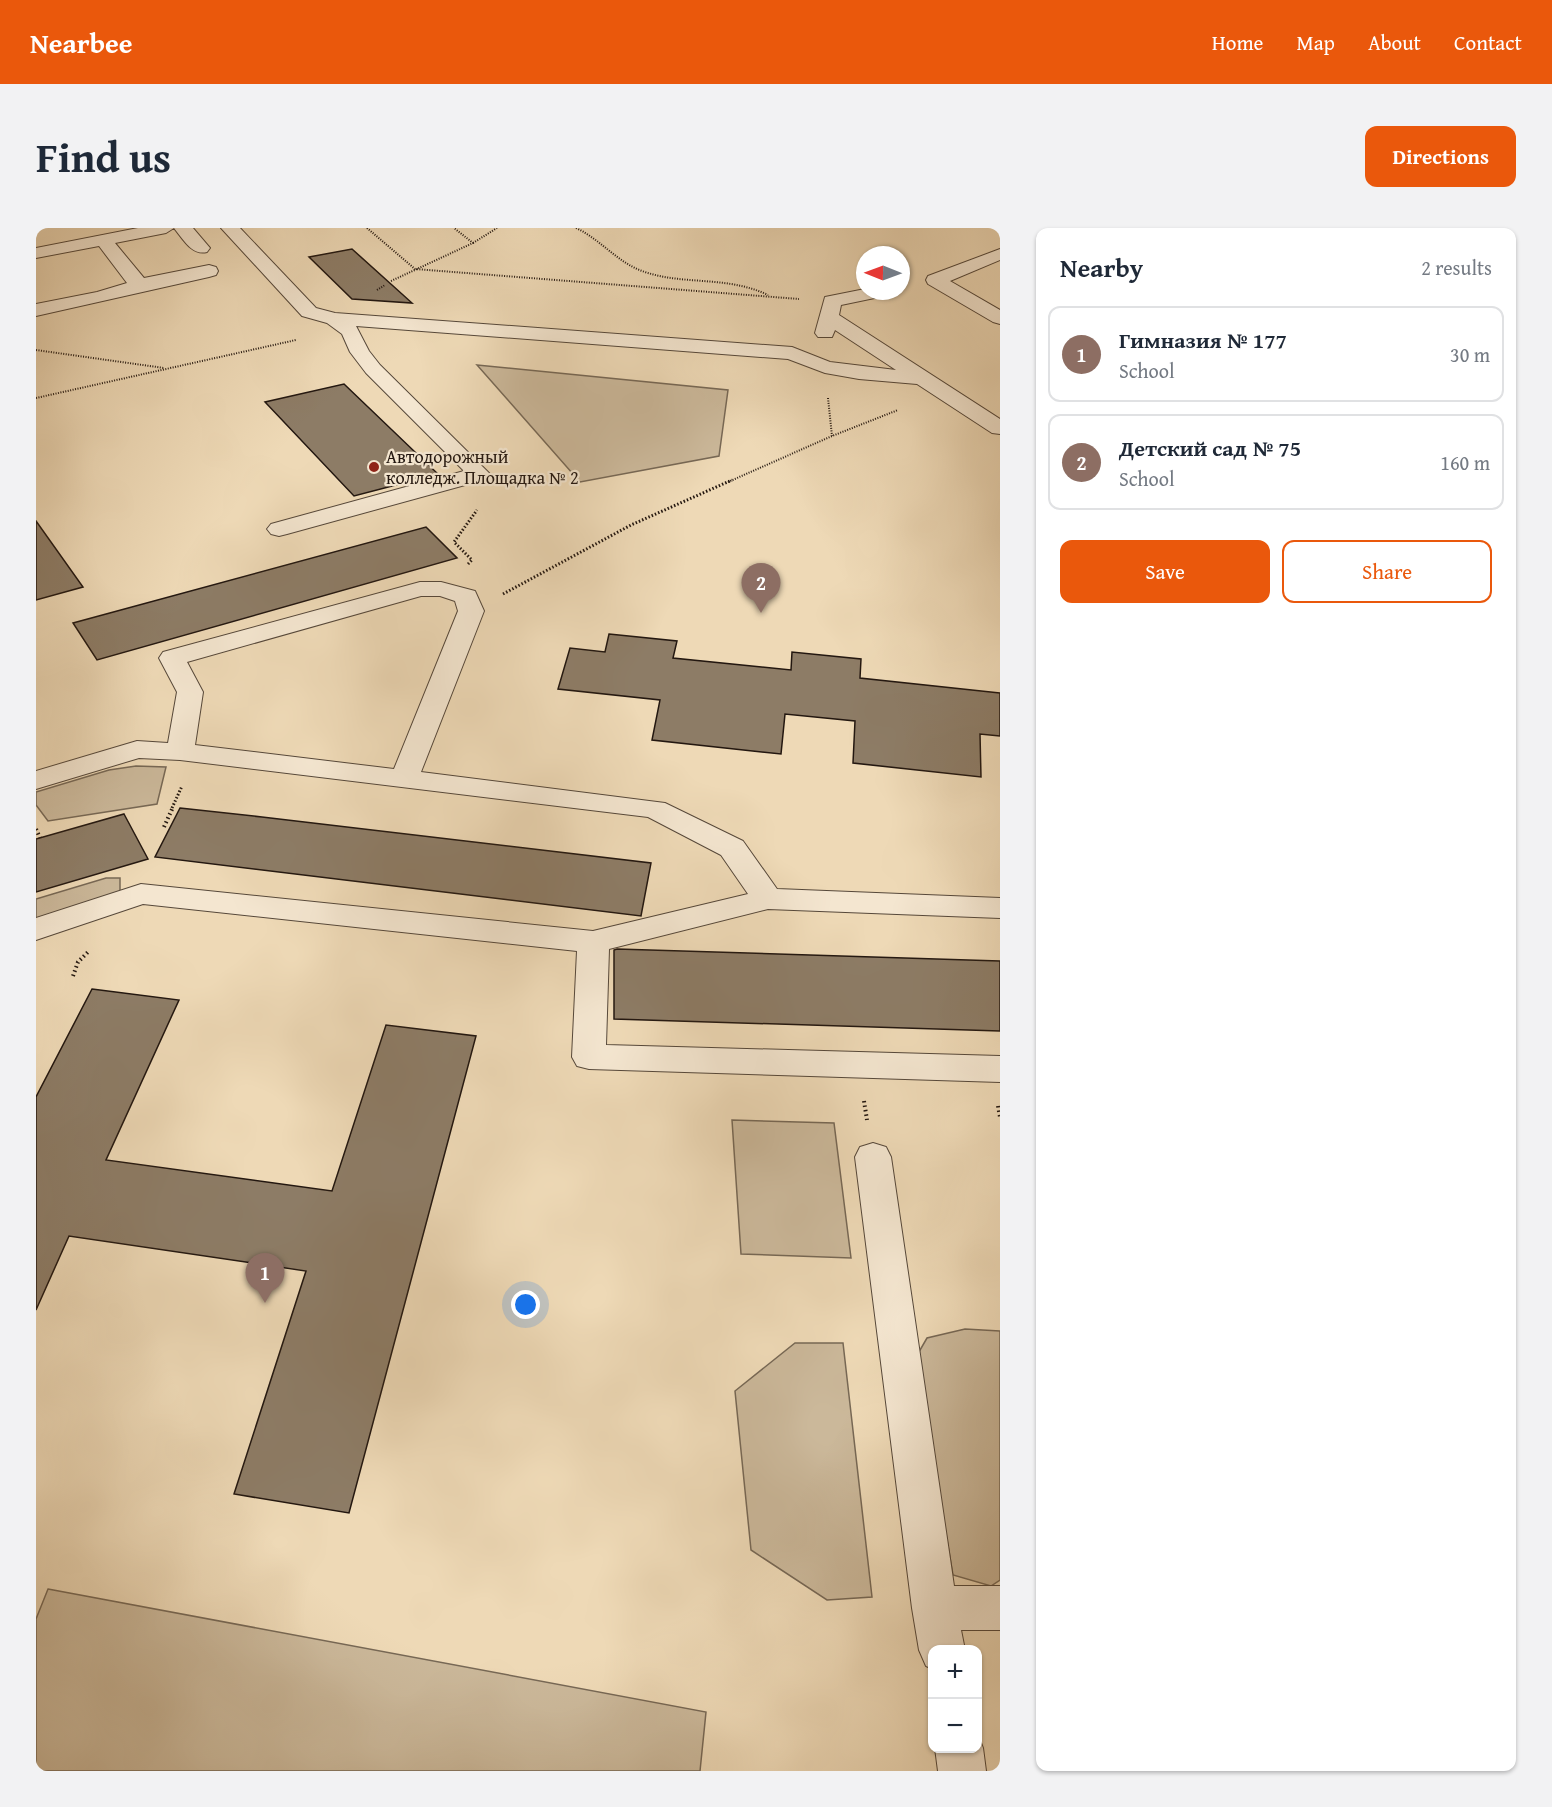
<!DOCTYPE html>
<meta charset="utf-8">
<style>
body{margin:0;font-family:"Gentium Book Plus",serif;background:#f2f2f3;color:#1f2937}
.controls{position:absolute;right:18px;bottom:18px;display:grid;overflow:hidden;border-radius:12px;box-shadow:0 2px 4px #0004}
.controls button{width:54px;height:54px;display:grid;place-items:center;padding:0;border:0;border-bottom:2px solid #e0e1e3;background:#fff;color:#1f2937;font:30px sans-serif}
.compass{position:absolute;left:820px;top:18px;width:54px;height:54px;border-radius:50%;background:#fff;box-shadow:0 2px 4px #0004;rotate:271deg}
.you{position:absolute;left:490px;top:1077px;width:21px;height:21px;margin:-15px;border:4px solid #fff;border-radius:50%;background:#1a73e8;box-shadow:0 0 0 9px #1a73e833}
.badge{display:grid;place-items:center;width:39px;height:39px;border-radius:50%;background:#ea580c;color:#fff;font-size:20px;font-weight:700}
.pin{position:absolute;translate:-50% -50px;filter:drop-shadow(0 2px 3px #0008)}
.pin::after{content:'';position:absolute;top:32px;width:21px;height:18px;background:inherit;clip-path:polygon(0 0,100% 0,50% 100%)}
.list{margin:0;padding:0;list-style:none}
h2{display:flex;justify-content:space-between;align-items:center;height:78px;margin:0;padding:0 24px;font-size:26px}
h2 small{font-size:20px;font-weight:400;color:#747a83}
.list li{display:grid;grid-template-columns:39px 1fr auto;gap:18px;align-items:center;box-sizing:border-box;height:96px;margin:0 12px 12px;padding:0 12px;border:2px solid #e0e1e3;border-radius:12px}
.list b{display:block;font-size:22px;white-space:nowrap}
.list p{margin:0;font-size:20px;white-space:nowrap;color:#747a83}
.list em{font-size:20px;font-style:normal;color:#747a83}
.actions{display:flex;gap:12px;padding:18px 24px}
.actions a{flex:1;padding:14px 0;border:2px solid #ea580c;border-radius:12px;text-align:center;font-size:21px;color:#ea580c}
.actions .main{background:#ea580c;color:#fff}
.map{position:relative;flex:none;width:964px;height:1543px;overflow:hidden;border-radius:12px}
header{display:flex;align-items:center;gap:36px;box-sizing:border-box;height:84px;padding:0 30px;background:#ea580c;color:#fff}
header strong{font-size:28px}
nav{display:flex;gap:33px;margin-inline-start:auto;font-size:21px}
.intro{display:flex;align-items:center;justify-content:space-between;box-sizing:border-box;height:144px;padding:0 36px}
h1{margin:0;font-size:42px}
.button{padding:15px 27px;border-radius:12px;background:#ea580c;color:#fff;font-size:21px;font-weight:700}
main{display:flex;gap:36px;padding:0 36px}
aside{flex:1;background:#fff;border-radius:12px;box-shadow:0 2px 4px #0004}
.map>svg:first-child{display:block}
</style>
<header>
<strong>Nearbee</strong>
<nav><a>Home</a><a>Map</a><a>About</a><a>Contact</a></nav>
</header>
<div class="intro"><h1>Find us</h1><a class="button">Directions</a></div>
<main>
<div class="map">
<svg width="964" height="1543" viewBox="0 0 964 1543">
<rect width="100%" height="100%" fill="#eed9b6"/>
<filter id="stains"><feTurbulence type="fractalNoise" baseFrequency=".00333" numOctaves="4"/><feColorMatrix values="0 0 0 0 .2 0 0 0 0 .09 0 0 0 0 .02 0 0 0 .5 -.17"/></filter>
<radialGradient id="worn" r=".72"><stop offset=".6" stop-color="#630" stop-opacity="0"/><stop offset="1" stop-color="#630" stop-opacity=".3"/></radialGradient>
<g fill="#cbb89a" stroke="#776855" stroke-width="1.5">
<path d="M441,137L692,162L683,228L544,254Z"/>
<path d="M100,538L130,539L121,576L12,593L0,577V564L73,542Z"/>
<path d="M70,650H84V666L0,697V671Z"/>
<path d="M696,892L798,895L815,1030L705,1026Z"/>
<path d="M929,1101L964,1103V1352L955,1358L917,1347L880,1129L891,1110Z"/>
<path d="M759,1115H807L836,1369L791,1372L715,1322L699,1163Z"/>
<path d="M12,1361L670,1484L664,1543H0V1391Z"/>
</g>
<g fill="#8d7c66" stroke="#231710" stroke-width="1.5">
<path d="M316,21L376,75L316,71L273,29Z"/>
<path d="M308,156L402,246L318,268L229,174Z"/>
<path d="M0,293L47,359L0,372Z"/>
<path d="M390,299L421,330L61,432L37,395Z"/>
<path d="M573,406L641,413L637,430L755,442L756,424L825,431L824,450L964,465V508L944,506L945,549L817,535L819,493L749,486L745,526L616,512L624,472L522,461L534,420L569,424Z"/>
<path d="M144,580L226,589L615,635L605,688L119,629Z"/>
<path d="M88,586L112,631L0,664V611Z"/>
<path d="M581,721L964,733V803L578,791V722Z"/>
<path d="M56,761L143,772L70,932L296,963L350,797L440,808L313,1285L198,1266L270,1043L33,1008L0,1082V869Z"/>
</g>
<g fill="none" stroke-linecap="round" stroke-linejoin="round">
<g stroke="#56483a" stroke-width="2">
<g id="minor">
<path d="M102,0H157L174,20L171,24C156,28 147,11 138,0L130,5L79,15L108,50L173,37L180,39L182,43L180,47L173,49L0,88V76L61,64L91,55L63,18L0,30V20Z"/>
<path d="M185,0H204L280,80L299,85L756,119L794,134L860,142L799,102L796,109H782L779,105L789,69L829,61V63H855L853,67L805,77L803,87L964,191V206L956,205L881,156L823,151L789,145L752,131L320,98L333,123L344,137L454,246L451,251L251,306L243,308L235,306L231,301L235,296L428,243L330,145L314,124L306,106L291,95L266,88Z"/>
<path d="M964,21V32L914,53L964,82V96L957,94L892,56L890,52L892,48Z"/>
<path d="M384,354H405L439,363L448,383L385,544L629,575L707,613L741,661L964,670V690L732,681L573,721L570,817L964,828V854L553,841L541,838L536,829L541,723L107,676L0,712V690L105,656L557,703L712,666L685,627L612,589L144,532L103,530L0,561V543L101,513L132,515L141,464L123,430L127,424ZM385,368H404L419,373L422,383L358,541L159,517L167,464L151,434Z"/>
<path d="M837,915L850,919L855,929L918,1358H964V1402H925L929,1422H897V1441L890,1438L883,1422L876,1380L819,929L824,919Z"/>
<path d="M942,1507L947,1520L950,1543H902L899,1520H942Z"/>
</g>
</g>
<g stroke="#231710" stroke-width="2" stroke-dasharray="1 1.5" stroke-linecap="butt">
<path d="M331,0L379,41L763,71"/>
<path d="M540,0C564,11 581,34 606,43C647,58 690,47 732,67"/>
<path d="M437,15L461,0"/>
<path d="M355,53L437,15L418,0"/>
<path d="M341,62L349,57"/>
<path d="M0,122L128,140"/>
<path d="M0,170L260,112"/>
<path d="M792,170L796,208"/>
<path d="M692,254L796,208L862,182"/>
</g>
<g stroke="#231710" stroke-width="3" stroke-dasharray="1.5 2" stroke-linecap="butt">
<path d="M432,336L436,332L418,314L441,282"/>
<path d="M467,366L595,297L696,252"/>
<path d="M136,580L146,558"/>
</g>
<g stroke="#231710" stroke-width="4" stroke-dasharray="1.5 3" stroke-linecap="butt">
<path d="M128,599L137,579"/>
<path d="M0,601L4,610"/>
<path d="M37,748L42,734L53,723"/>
<path d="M828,873L831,892"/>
<path d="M962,878L964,889"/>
</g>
<use href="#minor" fill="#f4e6d0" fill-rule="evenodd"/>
</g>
<circle fill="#8f2418" stroke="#f4e6d0" stroke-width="2" cx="338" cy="239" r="6"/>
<g text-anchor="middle" stroke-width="4.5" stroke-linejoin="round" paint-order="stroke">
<g font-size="18" fill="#231710" stroke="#f4e6d0" text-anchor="start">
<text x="350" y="235">Автодорожный<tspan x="350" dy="21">колледж. Площадка № 2</tspan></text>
</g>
</g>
<rect width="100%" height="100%" filter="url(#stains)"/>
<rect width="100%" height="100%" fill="url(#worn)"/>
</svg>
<div class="controls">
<button>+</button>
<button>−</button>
</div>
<svg class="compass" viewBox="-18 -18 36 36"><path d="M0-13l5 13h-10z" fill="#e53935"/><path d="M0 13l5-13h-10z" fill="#747a83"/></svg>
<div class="you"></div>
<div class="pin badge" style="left:229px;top:1075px;background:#8d6e63">1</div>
<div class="pin badge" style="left:725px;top:385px;background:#8d6e63">2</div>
</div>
<aside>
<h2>Nearby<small>2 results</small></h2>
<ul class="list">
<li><span class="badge" style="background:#8d6e63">1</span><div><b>Гимназия № 177</b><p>School</p></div><em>30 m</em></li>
<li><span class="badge" style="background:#8d6e63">2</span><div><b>Детский сад № 75</b><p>School</p></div><em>160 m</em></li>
</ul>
<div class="actions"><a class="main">Save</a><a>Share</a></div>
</aside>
</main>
